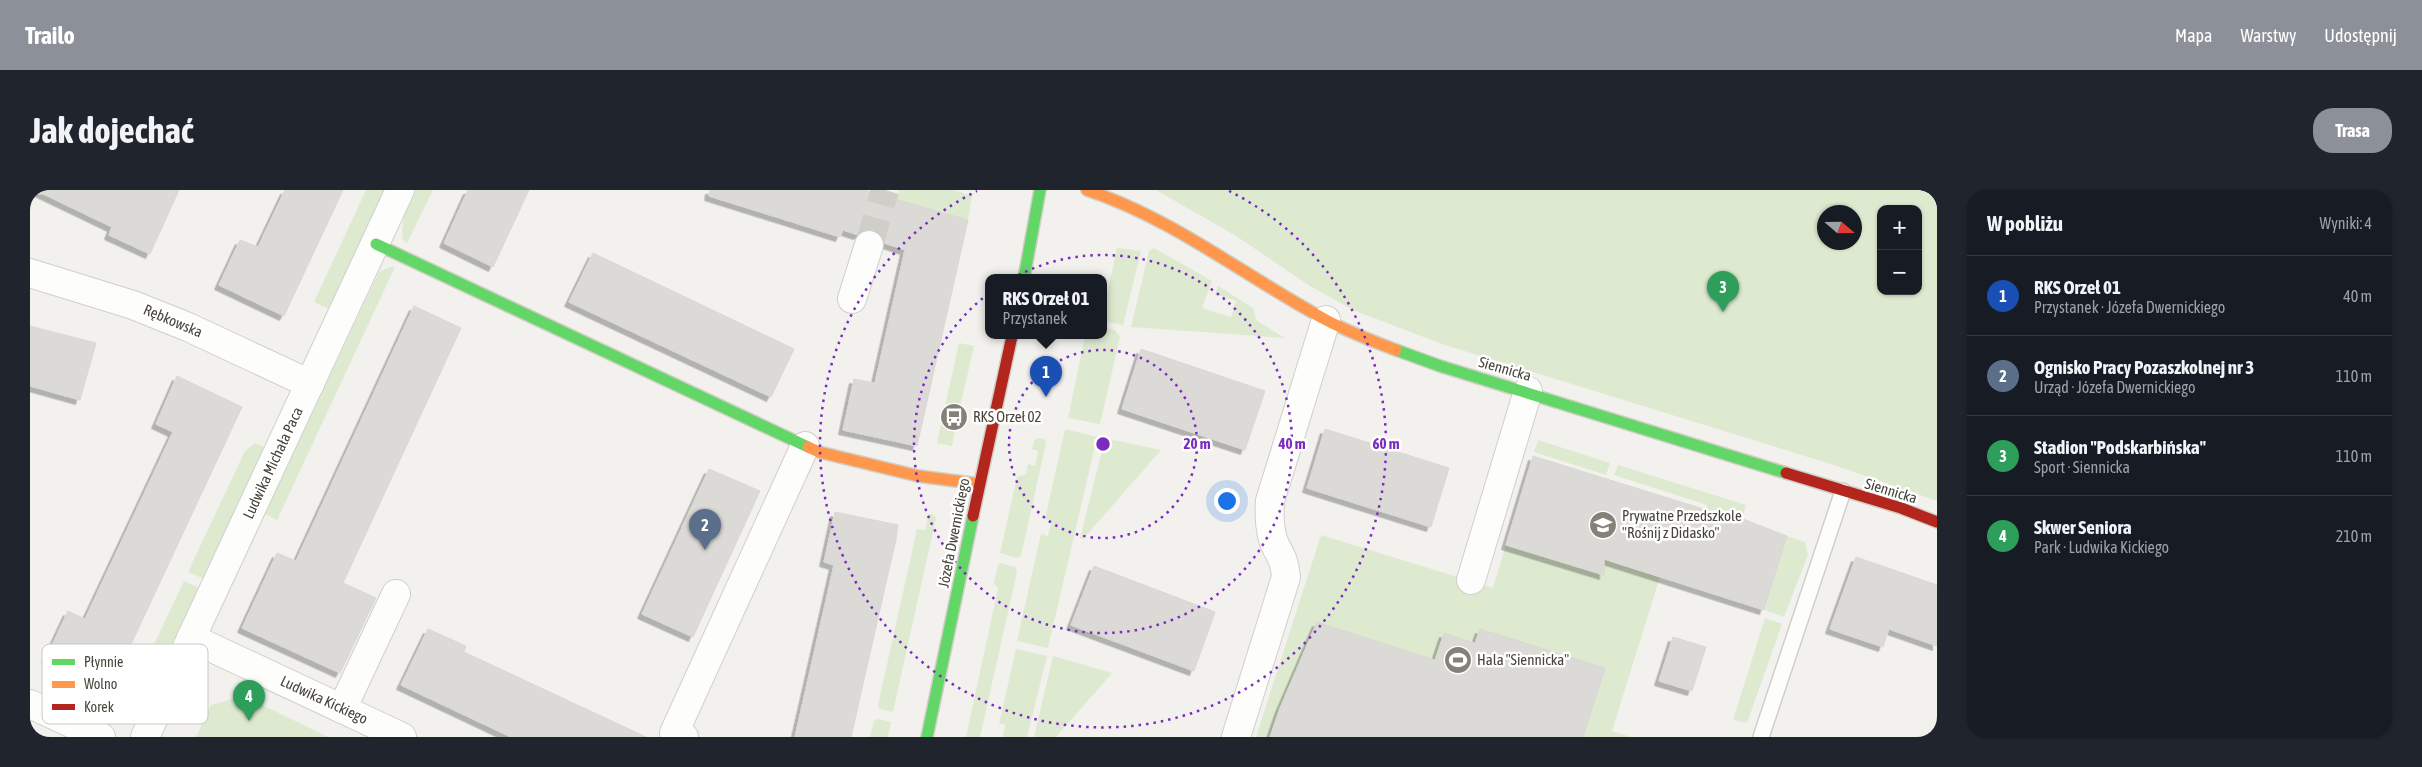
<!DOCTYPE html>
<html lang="pl">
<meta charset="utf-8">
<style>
body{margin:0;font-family:"Asap Condensed",sans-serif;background:#20242c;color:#f1f3f6}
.controls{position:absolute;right:15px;top:15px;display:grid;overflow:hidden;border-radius:10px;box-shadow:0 1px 4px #0004}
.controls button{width:45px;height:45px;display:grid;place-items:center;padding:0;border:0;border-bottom:1px solid #363941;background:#171b24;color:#f1f3f6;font:25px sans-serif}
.compass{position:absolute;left:1787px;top:15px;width:45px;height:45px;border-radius:50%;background:#171b24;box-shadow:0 1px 4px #0004;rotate:110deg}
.you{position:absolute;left:1196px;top:310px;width:18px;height:18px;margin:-12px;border:4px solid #fff;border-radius:50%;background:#1a73e8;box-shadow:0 0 0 8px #1a73e833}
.badge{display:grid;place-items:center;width:32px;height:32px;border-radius:50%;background:#8c9099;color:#fff;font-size:16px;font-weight:700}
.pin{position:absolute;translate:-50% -41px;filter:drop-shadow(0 1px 2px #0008)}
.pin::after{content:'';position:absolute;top:26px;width:18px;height:15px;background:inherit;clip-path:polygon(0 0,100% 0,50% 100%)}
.popup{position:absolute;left:955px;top:84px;width:122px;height:65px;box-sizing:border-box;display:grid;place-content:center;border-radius:10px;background:#171b24;filter:drop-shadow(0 1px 4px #0005);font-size:16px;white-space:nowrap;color:#9ea1a6}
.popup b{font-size:19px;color:#f1f3f6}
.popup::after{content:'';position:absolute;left:50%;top:100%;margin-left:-10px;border:10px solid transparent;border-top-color:#171b24}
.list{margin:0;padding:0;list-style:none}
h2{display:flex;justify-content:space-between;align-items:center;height:65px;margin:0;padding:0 20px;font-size:21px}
h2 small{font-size:16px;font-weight:400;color:#9ea1a6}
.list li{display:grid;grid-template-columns:32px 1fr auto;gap:15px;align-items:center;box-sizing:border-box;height:80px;padding:0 20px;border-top:1px solid #363941}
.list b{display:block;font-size:19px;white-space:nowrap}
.list p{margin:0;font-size:16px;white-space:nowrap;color:#9ea1a6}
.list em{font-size:16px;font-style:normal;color:#9ea1a6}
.map{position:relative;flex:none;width:1907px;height:547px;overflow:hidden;border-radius:20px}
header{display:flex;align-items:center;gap:30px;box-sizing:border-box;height:70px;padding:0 25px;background:#8c9099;color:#fff}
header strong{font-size:24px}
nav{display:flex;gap:28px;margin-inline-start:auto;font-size:18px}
.intro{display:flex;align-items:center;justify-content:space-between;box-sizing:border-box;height:120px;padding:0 30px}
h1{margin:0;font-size:35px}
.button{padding:12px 22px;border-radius:20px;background:#8c9099;color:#fff;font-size:18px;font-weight:700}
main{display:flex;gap:30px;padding:0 30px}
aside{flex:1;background:#171b24;border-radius:20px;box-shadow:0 1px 4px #0004}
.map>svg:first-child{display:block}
</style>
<header>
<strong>Trailo</strong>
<nav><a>Mapa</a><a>Warstwy</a><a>Udostępnij</a></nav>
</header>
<div class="intro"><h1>Jak dojechać</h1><a class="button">Trasa</a></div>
<main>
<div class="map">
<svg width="1907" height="547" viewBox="0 0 1907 547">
<defs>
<filter id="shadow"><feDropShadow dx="-4.5" dy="4.5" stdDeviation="0" flood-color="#0004"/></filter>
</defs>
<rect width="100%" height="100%" fill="#f2f1ed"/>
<g fill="#deead0" fill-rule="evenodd">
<path d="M336,0H354L299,119L284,112Z"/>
<path d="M386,0H403L377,53L373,50L372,40L374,25Z"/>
<path d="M869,0H924L942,6L938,30L866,10Z"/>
<path d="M1126,0H1907V311L1804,275L1412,154L1323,120L1280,96L1206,46ZM1851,19H1888V101H1851ZM1794,22H1824V52H1794Z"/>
<path d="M1087,58L1111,61L1093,135L1074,131V119Z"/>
<path d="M1124,58L1182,91L1172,118L1201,127L1206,111L1185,104L1188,96L1223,118L1227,131L1255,148L1101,137L1119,61Z"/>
<path d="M359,77H365L247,330L235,324L349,82Z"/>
<path d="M1074,138L1085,140L1090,147L1070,234L1038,228L1055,146H1074Z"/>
<path d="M929,153L944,156L930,217L922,216L917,239L925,241L922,256L907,253Z"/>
<path d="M1035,239L1067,247L1018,458L987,451L1011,344L1018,346L1022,331L1015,329Z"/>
<path d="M1008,248L1014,249L1016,253L991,366L987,368L970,363L987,287L996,284L998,274L1005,276L1008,261L1002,259L1004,251Z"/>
<path d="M1075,248L1131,260L1054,348L1050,349Z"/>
<path d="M1508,250L1580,273L1576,285L1504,262Z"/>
<path d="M225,253L236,258L174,389L158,382L215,261Z"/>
<path d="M1588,275L1716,315L1712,331L1675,320L1677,315L1584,285Z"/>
<path d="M899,324H903L906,328L863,522L850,519L848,515L887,339L895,340Z"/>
<path d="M1291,345L1463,398L1476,355L1561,381L1566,367L1630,387L1582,541L1601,547H1226Z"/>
<path d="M1757,346L1775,352L1778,365L1754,427L1735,420Z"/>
<path d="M971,373L985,377L987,382L950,547H936L968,399L964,393L968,375Z"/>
<path d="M154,391L169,398L131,481L122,484L112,480Z"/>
<path d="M1735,428L1752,434L1717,533L1703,530Z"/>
<path d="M986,459L1017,466L997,547H973L975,534H969Z"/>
<path d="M1023,466L1082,483L1026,547H1004Z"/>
<path d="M214,506L298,547H166L181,515Z"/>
<path d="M848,529L861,532L858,547H840L844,531Z"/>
</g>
<g fill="#dcdad6" stroke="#dad8d3" filter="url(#shadow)">
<path d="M5,0H149L120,64L79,45L82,37Z"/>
<path d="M255,0H313L254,126L189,95L210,50L228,57Z"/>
<path d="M438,0H499L463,77L414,53Z"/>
<path d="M680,0H834L938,30L887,256L813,240L824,189L845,193L875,60L854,53L851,45L843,40H835L828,45L813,40L810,47L679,6Z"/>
<path d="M563,63L764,159L741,207L539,112Z"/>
<path d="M384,116L431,138L313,393L346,408L310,483L212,438L247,363L266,371Z"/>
<path d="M0,136L66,153L50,210L0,196Z"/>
<path d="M1111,159L1235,201L1215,260L1092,219Z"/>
<path d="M147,186L212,217L81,497L16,468L38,421L55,429L143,242L126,234Z"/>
<path d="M1295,239L1419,278L1401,337L1277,298Z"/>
<path d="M1503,266L1712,331L1713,329L1757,346L1734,420L1574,369V385L1476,355Z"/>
<path d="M679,279L730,301L663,447L612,424Z"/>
<path d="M805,322L868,335L866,349L821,547H765L804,375L794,372Z"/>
<path d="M1826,367L1907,395V456L1859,439L1853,457L1800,439Z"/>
<path d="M1064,376L1185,422L1164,481L1041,435Z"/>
<path d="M1287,432L1405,470L1414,443L1445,453L1450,439L1575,478L1553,547H1240L1250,518Z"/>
<path d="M398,439L436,456L434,462L616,547H481L371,495Z"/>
<path d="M1643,447L1676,457L1662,501L1629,491Z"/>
</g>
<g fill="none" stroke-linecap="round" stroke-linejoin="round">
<path stroke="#d0cec9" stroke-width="28" stroke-dasharray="28 14" stroke-linecap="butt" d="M839,55L855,0"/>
<g stroke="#d0cfcb" stroke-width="18">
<path id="lane" d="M1731,547L1813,301"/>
</g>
<g stroke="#d0cfcb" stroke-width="30">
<g id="street">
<path d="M0,83L103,115L158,137L280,194"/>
<path d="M822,109L839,55"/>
<path d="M1441,390L1498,201"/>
<path d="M161,448L372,547"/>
<path d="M0,514L71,547"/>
<path d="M312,519L366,404"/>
<path d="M115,547L370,0"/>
<path d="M654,547L644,543L775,256"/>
<path d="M1206,547L1256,387C1255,374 1252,367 1246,357C1239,343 1239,326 1240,311L1296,130"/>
</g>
</g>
<g stroke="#d0cec5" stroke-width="14">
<g id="fast">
<path d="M346,54L778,257"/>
<path d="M994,88L1010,0"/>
<path d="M1366,160L1410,176L1756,283"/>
<path d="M897,547L943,326"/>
</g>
</g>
<g stroke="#d0cec5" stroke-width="14">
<g id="slow">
<path d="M1057,0C1144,29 1216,87 1296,130C1319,142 1342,151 1366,160"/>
<path d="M778,257L789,262L888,286L949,294"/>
</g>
</g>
<g stroke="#d0cec5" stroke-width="14">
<g id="jam">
<path d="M1756,283L1871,318L1907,332"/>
<path d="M943,326L982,146"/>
</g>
</g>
<use href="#lane" stroke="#fdfdfc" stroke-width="15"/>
<use href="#street" stroke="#fdfdfc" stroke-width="28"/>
<use href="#fast" stroke="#63d668" stroke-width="11"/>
<use href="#slow" stroke="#ff974d" stroke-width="11"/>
<use href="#jam" stroke="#b3261e" stroke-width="11"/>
</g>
<g fill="none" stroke="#7b2cbf" stroke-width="2.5" stroke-dasharray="2.5 5">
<circle cx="1073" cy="254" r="94"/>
<circle cx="1073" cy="254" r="189"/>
<path d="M1199 1A283 283 0 1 1 947 1"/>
</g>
<defs>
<g id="bus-disc" transform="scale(1.4375)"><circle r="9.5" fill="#848178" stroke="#fff"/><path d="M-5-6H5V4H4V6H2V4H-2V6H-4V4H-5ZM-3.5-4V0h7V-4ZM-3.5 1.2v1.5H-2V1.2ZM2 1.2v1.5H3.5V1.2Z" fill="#fff"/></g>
<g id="school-disc" transform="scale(1.4375)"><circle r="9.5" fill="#848178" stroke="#fff"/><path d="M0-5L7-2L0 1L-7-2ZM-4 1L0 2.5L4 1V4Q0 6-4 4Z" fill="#fff"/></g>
<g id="stadium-disc" transform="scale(1.4375)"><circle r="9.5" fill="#848178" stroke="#fff"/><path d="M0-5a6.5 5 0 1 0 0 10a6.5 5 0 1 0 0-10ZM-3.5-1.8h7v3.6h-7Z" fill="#fff"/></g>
</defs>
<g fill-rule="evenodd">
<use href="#bus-disc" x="924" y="227"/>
<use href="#school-disc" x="1573" y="335"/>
<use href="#stadium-disc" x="1428" y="470"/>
</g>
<g text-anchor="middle" stroke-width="5" stroke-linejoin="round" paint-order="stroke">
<g font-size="15" fill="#484439" stroke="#fff">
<text transform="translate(143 131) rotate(23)" y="5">Rębkowska</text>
<text transform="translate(1475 179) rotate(16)" y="5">Siennicka</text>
<text transform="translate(243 273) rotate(-65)" y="5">Ludwika Michała Paca</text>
<text transform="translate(1861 301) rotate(17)" y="5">Siennicka</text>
<text transform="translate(924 343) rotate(-79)" y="5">Józefa Dwernickiego</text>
<text transform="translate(294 510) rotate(25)" y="5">Ludwika Kickiego</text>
</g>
<g font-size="15" fill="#484439" stroke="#fff" text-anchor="start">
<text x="943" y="232">RKS Orzeł 02</text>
<text x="1592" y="331">Prywatne Przedszkole<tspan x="1592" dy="17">"Rośnij z Didasko"</tspan></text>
<text x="1447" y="475">Hala "Siennicka"</text>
</g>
</g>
<rect x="12" y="454" width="166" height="80" rx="8" fill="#fff" stroke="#c8c7c4" stroke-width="1"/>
<rect x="22" y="469" width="23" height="6" fill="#63d668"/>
<rect x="22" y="491" width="23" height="7" fill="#ff974d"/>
<rect x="22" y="514" width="23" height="6" fill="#b3261e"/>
<g font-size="14" fill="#484439">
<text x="54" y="477">Płynnie</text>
<text x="54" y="499">Wolno</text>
<text x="54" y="522">Korek</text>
</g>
<circle cx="1073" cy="254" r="8" fill="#7b2cbf" stroke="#fff" stroke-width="2.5"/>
<g font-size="15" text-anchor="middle" font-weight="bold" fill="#7b2cbf" stroke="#fff" stroke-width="5" stroke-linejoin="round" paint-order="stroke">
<text x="1167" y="259">20 m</text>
<text x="1262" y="259">40 m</text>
<text x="1356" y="259">60 m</text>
</g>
</svg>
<div class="controls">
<button>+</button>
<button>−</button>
</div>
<svg class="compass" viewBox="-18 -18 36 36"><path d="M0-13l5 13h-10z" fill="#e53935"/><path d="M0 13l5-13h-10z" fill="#9ea1a6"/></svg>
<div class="you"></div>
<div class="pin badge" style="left:1016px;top:207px;background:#1a4fb4">1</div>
<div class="popup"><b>RKS Orzeł 01</b>Przystanek</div>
<div class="pin badge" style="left:675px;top:360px;background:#5c6f8a">2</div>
<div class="pin badge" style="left:1693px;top:122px;background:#2e9e5b">3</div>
<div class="pin badge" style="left:219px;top:531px;background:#2e9e5b">4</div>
</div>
<aside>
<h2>W pobliżu<small>Wyniki: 4</small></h2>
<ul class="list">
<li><span class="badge" style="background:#1a4fb4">1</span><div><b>RKS Orzeł 01</b><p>Przystanek · Józefa Dwernickiego</p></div><em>40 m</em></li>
<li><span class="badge" style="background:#5c6f8a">2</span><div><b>Ognisko Pracy Pozaszkolnej nr 3</b><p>Urząd · Józefa Dwernickiego</p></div><em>110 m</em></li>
<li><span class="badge" style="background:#2e9e5b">3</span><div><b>Stadion &quot;Podskarbińska&quot;</b><p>Sport · Siennicka</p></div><em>110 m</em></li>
<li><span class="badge" style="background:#2e9e5b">4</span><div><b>Skwer Seniora</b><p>Park · Ludwika Kickiego</p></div><em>210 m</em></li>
</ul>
</aside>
</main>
